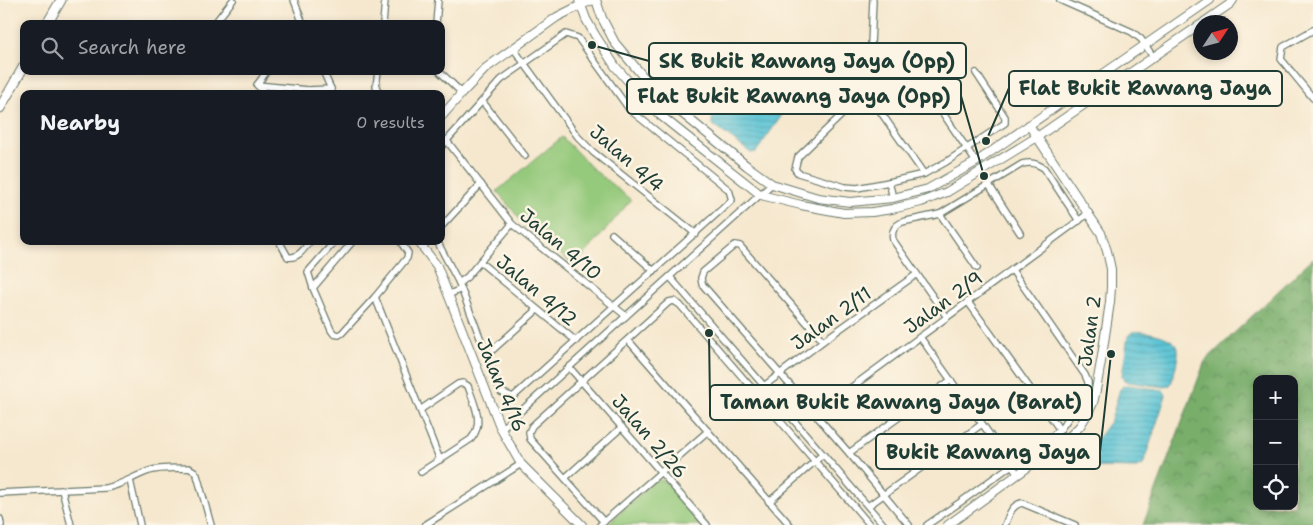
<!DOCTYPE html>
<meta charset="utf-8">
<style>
body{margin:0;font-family:"Shantell Sans",sans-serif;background:#20242c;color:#f1f3f6}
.controls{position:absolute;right:15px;bottom:15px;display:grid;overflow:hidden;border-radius:10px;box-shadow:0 2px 8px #0003}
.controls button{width:45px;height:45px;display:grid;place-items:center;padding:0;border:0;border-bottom:1px solid #363941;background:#171b24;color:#f1f3f6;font:25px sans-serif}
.compass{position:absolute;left:1193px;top:15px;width:45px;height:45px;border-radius:50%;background:#171b24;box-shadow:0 2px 8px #0003;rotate:54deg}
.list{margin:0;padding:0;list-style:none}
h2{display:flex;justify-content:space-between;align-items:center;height:65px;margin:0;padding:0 20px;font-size:21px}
h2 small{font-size:16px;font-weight:400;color:#9ea1a6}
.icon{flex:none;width:28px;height:28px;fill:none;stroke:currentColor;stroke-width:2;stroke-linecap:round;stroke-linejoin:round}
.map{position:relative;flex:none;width:1313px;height:525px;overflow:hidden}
.search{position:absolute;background:#171b24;box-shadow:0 2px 8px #0003;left:20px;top:20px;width:425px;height:55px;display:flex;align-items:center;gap:12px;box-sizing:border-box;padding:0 18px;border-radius:10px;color:#9ea1a6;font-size:19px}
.panel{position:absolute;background:#171b24;box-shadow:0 2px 8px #0003;left:20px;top:90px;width:425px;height:155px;border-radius:10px}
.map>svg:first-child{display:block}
</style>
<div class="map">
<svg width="1313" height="525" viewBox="0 0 1313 525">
<defs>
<pattern id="forest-crowns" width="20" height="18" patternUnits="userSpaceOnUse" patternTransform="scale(1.25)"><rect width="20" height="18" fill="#78ad6b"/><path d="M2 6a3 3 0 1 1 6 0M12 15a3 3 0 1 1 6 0" fill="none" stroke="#628e59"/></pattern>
<pattern id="water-rules" width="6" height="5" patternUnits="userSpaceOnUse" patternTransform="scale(1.25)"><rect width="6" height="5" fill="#59c3d5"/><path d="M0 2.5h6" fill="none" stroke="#49a0ae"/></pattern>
</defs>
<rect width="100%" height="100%" fill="#fcf5e5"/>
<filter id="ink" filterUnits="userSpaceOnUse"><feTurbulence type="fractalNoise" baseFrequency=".02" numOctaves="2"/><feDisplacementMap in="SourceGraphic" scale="10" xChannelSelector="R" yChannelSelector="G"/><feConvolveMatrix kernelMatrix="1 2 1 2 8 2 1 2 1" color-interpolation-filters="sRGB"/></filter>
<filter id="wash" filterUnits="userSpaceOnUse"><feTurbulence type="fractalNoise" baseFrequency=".0096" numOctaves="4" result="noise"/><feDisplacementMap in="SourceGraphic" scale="20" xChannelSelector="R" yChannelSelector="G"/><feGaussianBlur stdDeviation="1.12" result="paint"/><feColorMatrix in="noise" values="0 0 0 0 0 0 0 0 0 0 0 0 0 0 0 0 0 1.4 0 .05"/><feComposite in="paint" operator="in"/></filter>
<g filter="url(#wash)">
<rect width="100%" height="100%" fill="#f6e8cf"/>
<path fill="url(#forest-crowns)" stroke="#4c7550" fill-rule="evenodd" d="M1313,258V525H1143L1205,361ZM1257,379H1294V506H1257Z"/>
<g fill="#95c97b" stroke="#5a8358">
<path d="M562,137L593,169L631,200L575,266L526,227L497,191Z"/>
<path d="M656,479L666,482L703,525H607Z"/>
</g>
<g fill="url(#water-rules)" stroke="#3c8084">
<path d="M749,48H754L755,50L765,82V87L763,89L704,115L701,114L672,90L673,82L677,77Z"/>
<path d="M767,93H770L772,95L782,115L756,152L751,153L712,124V120L713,117Z"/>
<path d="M1132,332C1143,330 1176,336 1178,349C1179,356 1174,374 1172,381L1170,385L1165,387L1128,382L1124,380L1122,375L1128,336Z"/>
<path d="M1127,385L1163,390L1166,395L1143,465L1137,468L1084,467L1081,464V461L1111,420L1120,389L1123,386Z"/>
</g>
</g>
<g filter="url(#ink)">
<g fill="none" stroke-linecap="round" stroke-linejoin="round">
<g stroke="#6a796a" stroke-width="8">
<g id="street">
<path d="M294,0L303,24"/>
<path d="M1060,0L1132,32L1141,39L1154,58"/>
<path d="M214,24L233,0"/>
<path d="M383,24L385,0"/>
<path d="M436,24L438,0"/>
<path d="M1313,30L1283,47L1281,59L1313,98"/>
<path d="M871,45L873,0"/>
<path d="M513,48L578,137L593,152L696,234"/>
<path d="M323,71L331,89L330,94"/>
<path d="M378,71L376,87L380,94"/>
<path d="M439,71L462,93"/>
<path d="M257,85L308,90"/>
<path d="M266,94L257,85L267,71"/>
<path d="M303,94L308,90L331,89"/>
<path d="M868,94L924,174"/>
<path d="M482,101L525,156"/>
<path d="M447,141L512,224L626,316"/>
<path d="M889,182L924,174L946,162L1005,123V117L976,73"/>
<path d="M989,185L1020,233"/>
<path d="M893,198L889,182L857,188L845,187L798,173L795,169L798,157L856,101L868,94L918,86H922L927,90L976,162"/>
<path d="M940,214L977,268"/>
<path d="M441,227L481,184"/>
<path d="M612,234L654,271"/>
<path d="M279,241L288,257C298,259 304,249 310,241"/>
<path d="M335,241L308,272L313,288L331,330L334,334L339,335L342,333L375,297L407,258L408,253L400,241"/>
<path d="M437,241L459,283L501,392L513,397L732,200L729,190L629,109L578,38L566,34L501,80L441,147"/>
<path d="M480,262L576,341"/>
<path d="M670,277L884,525"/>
<path d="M459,283L467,277L512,224"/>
<path d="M313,288L353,241"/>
<path d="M448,295L461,289"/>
<path d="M375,297L440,460"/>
<path d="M968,302L1060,430"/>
<path d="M947,317L893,240C891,231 894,226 902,222L940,214L1022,164C1031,162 1036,163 1044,168L1079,221"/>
<path d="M920,337L1018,474"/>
<path d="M628,340L790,525"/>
<path d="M823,341L740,246L735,245L703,272L701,278L702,284L849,453L909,525"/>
<path d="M487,355L537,310"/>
<path d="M569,367L707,525"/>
<path d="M764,386L823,341L917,274"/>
<path d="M420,410L458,384L463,383L468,386C474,404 485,423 471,439L421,472"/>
<path d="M815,414L1089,213"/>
<path d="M501,429L772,184"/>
<path d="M849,453L951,380"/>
<path d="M565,478L622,427"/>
<path d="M130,480L140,525"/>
<path d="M62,490L71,525"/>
<path d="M0,493L105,488C121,486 134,476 149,471C162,467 176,469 189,468L194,471L197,475L211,525"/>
<path d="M769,502L823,454"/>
<path d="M868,506L982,424"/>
<path d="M0,519L1,525"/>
<path d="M604,522L530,439L529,432L532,426L669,302L674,301L680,305L870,525"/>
<path d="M425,525L521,464"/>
<path d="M600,525L708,431"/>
<path d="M927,525L962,501L1060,430L1088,390V382L1085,375L1012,270"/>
<path d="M1005,525C1009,516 1011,505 1022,503L1075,525"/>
</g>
</g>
<g stroke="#6a796a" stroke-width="10">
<g id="secondary">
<path d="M579,0L586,19L595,35L615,66L643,98L660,115L685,135L761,195L801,205L844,213L872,212L892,209L921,202L947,192L1037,137L1200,25"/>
<path d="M596,0L602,18L615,43L657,93L747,166L772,184L818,198L850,202L893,198L928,189L976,162L1210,0"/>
<path d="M1204,22L1230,4L1233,0"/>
<path d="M441,117L462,93L486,68L557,17L581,5L593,0"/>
<path d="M418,241L437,266L501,429L521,464L582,525"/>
<path d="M948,525L1068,438L1080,426L1088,413L1093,403L1096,390L1102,356L1110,302L1111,287V269L1107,251L1101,233L1029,125"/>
</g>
</g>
<g stroke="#6a796a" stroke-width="11">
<g id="primary">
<path d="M47,24L61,0"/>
<path d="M0,108L24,66"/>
</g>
</g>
<use href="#street" stroke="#fff" stroke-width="5.5"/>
<use href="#secondary" stroke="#fff" stroke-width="8"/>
<use href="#primary" stroke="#fff" stroke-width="9"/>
</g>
</g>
<g text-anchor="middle" stroke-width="5" stroke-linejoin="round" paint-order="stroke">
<g font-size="19" fill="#1f3d34" stroke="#fcf5e5">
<text transform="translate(627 158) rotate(41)" y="7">Jalan 4/4</text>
<text transform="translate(561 244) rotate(40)" y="7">Jalan 4/10</text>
<text transform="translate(537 290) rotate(40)" y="7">Jalan 4/12</text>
<text transform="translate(943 302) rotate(-36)" y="7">Jalan 2/9</text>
<text transform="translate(831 318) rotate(-36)" y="7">Jalan 2/11</text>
<text transform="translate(1089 331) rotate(-82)" y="7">Jalan 2</text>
<text transform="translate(502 385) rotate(67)" y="7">Jalan 4/16</text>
<text transform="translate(650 436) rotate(49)" y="7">Jalan 2/26</text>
</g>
</g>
<path fill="none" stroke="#1f3d34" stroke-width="2" d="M592 45L649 61M986 141L1009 88M984 176L961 96M709 333L710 402M1111 354L1100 452"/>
<g fill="#1f3d34" stroke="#fcf5e5" stroke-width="2">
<circle cx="592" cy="45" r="5"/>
<circle cx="986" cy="141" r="5"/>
<circle cx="984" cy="176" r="5"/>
<circle cx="709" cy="333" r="5"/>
<circle cx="1111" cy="354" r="5"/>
</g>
<g fill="#fcf5e5" stroke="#1f3d34" stroke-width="2">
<rect x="649" y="43" width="317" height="35" rx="5"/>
<rect x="1009" y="71" width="273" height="35" rx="5"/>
<rect x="627" y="79" width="334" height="35" rx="5"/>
<rect x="710" y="385" width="382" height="35" rx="5"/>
<rect x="876" y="434" width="224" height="35" rx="5"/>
</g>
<g font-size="20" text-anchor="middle" font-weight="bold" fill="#1f3d34">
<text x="807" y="68">SK Bukit Rawang Jaya (Opp)</text>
<text x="1145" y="95">Flat Bukit Rawang Jaya</text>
<text x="794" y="103">Flat Bukit Rawang Jaya (Opp)</text>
<text x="901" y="409">Taman Bukit Rawang Jaya (Barat)</text>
<text x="988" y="459">Bukit Rawang Jaya</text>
</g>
</svg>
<div class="controls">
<button>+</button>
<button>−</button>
<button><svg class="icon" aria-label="locate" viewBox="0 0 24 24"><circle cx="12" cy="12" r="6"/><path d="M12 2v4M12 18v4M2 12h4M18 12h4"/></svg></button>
</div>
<svg class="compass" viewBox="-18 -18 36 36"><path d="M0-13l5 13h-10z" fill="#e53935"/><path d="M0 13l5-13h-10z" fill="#9ea1a6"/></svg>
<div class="search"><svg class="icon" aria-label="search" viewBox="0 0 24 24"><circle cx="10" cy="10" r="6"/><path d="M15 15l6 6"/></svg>Search here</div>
<section class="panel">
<h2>Nearby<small>0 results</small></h2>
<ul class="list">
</ul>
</section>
</div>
